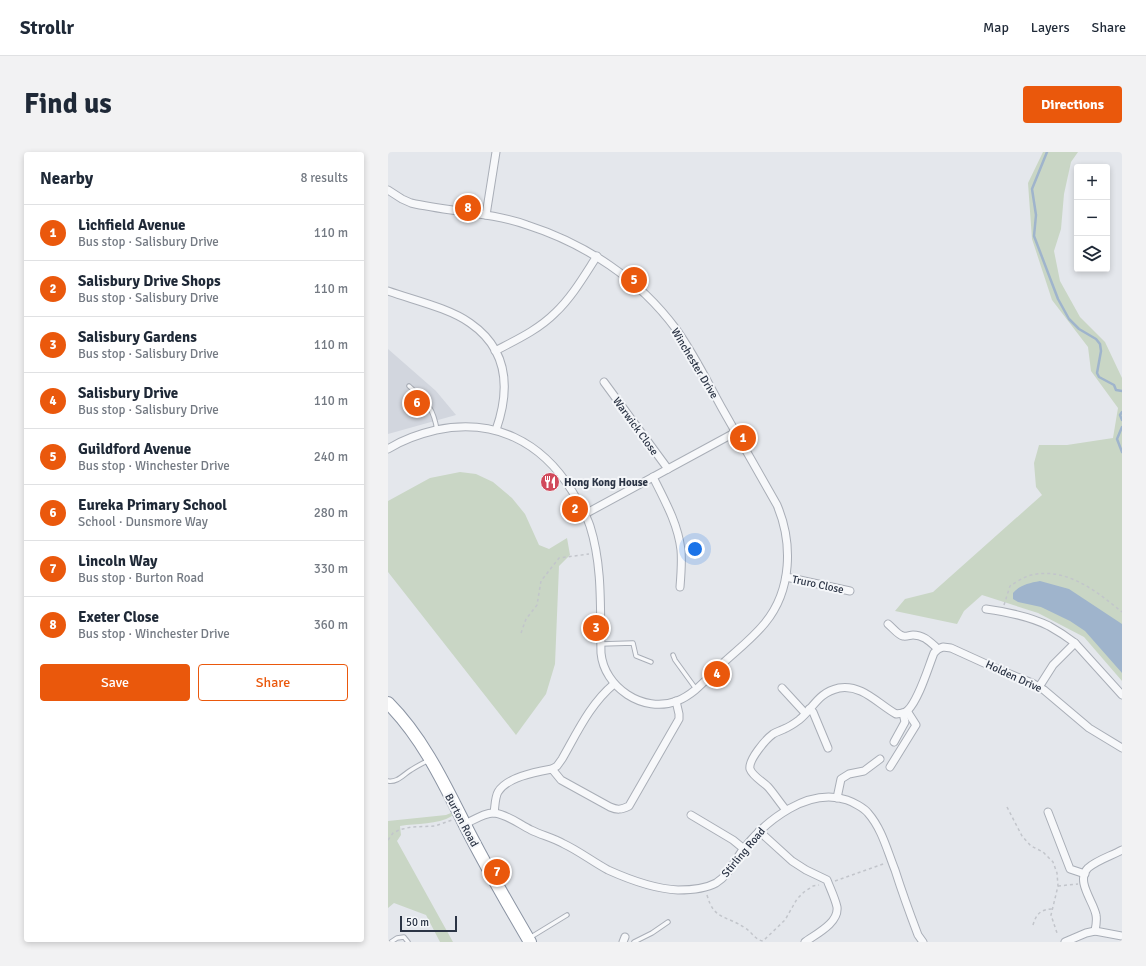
<!DOCTYPE html>
<meta charset="utf-8">
<style>
body{margin:0;font-family:Signika,sans-serif;background:#f2f2f3;color:#1f2937}
.controls{position:absolute;right:12px;top:12px;display:grid;overflow:hidden;border-radius:4px;box-shadow:0 2px 6px #0003}
.controls button{width:36px;height:36px;display:grid;place-items:center;padding:0;border:0;border-bottom:1px solid #e0e1e3;background:#fff;color:#1f2937;font:20px sans-serif}
.scale{position:absolute;left:12px;bottom:10px;width:57px;box-sizing:border-box;padding-left:4px;border:2px solid #2b3445;border-top:0;font-size:11px;line-height:14px;white-space:nowrap;color:#2b3445;-webkit-text-stroke:3px #f4f6f9;paint-order:stroke}
.you{position:absolute;left:307px;top:397px;width:14px;height:14px;margin:-10px;border:3px solid #fff;border-radius:50%;background:#1a73e8;box-shadow:0 0 0 6px #1a73e833}
.badge{display:grid;place-items:center;width:26px;height:26px;border-radius:50%;background:#ea580c;color:#fff;font-size:13px;font-weight:700}
.pin{position:absolute;translate:-50% -50%;border:2px solid #fff;box-shadow:0 1px 4px #0006}
.list{margin:0;padding:0;list-style:none}
h2{display:flex;justify-content:space-between;align-items:center;height:52px;margin:0;padding:0 16px;font-size:17px}
h2 small{font-size:13px;font-weight:400;color:#747a83}
.list li{display:grid;grid-template-columns:26px 1fr auto;gap:12px;align-items:center;box-sizing:border-box;height:56px;padding:0 16px;border-top:1px solid #e0e1e3}
.list b{display:block;font-size:15px;white-space:nowrap}
.list p{margin:0;font-size:13px;white-space:nowrap;color:#747a83}
.list em{font-size:13px;font-style:normal;color:#747a83}
.actions{display:flex;gap:8px;padding:12px 16px}
.actions a{flex:1;padding:9px 0;border:1px solid #ea580c;border-radius:4px;text-align:center;font-size:14px;color:#ea580c}
.actions .main{background:#ea580c;color:#fff}
.icon{flex:none;width:22px;height:22px;fill:none;stroke:currentColor;stroke-width:2;stroke-linecap:round;stroke-linejoin:round}
.map{position:relative;flex:none;width:734px;height:790px;overflow:hidden;border-radius:4px}
header{display:flex;align-items:center;gap:24px;box-sizing:border-box;height:56px;padding:0 20px;background:#fff;border-bottom:1px solid #e0e1e3}
header strong{font-size:19px}
nav{display:flex;gap:22px;margin-inline-start:auto;font-size:14px}
.intro{display:flex;align-items:center;justify-content:space-between;box-sizing:border-box;height:96px;padding:0 24px}
h1{margin:0;font-size:28px}
.button{padding:10px 18px;border-radius:4px;background:#ea580c;color:#fff;font-size:14px;font-weight:700}
main{display:flex;gap:24px;padding:0 24px}
aside{flex:1;background:#fff;border-radius:4px;box-shadow:0 2px 6px #0003}
.map>svg:first-child{display:block}
</style>
<header>
<strong>Strollr</strong>
<nav><a>Map</a><a>Layers</a><a>Share</a></nav>
</header>
<div class="intro"><h1>Find us</h1><a class="button">Directions</a></div>
<main>
<aside>
<h2>Nearby<small>8 results</small></h2>
<ul class="list">
<li><span class="badge">1</span><div><b>Lichfield Avenue</b><p>Bus stop · Salisbury Drive</p></div><em>110 m</em></li>
<li><span class="badge">2</span><div><b>Salisbury Drive Shops</b><p>Bus stop · Salisbury Drive</p></div><em>110 m</em></li>
<li><span class="badge">3</span><div><b>Salisbury Gardens</b><p>Bus stop · Salisbury Drive</p></div><em>110 m</em></li>
<li><span class="badge">4</span><div><b>Salisbury Drive</b><p>Bus stop · Salisbury Drive</p></div><em>110 m</em></li>
<li><span class="badge">5</span><div><b>Guildford Avenue</b><p>Bus stop · Winchester Drive</p></div><em>240 m</em></li>
<li><span class="badge">6</span><div><b>Eureka Primary School</b><p>School · Dunsmore Way</p></div><em>280 m</em></li>
<li><span class="badge">7</span><div><b>Lincoln Way</b><p>Bus stop · Burton Road</p></div><em>330 m</em></li>
<li><span class="badge">8</span><div><b>Exeter Close</b><p>Bus stop · Winchester Drive</p></div><em>360 m</em></li>
</ul>
<div class="actions"><a class="main">Save</a><a>Share</a></div>
</aside>
<div class="map">
<svg width="734" height="790" viewBox="0 0 734 790">
<rect width="100%" height="100%" fill="#e4e7ec"/>
<path fill="#d2d6de" d="M0,197L48,239L68,263L0,282Z"/>
<g fill="#c9d6c5">
<path d="M655,0H690L683,10L676,42L673,77L666,99L672,129L692,165L717,190L734,226V529L696,485L650,461L594,443L576,459L569,472L507,459L517,447L545,440L654,343L648,335L646,311L651,293H679L725,286L730,256L703,219L700,195L664,148L644,87L640,31Z"/>
<path d="M72,320L88,322L105,330L124,346L137,362L151,393L161,397L179,386L182,403L171,414L167,512L158,542L128,583L0,420V349L42,326Z"/>
<path d="M63,661L64,664C49,673 29,671 12,674L13,683L9,689L65,790H52L38,763L6,751L0,756V669L58,663Z"/>
</g>
<path fill="#9fb4cc" d="M652,429L681,437L734,472V521L697,479L682,469L653,455L630,450L625,447V441C632,433 641,431 652,429Z"/>
<g fill="none" stroke-linecap="round" stroke-linejoin="round">
<g stroke="#9fb4cc" stroke-width="2.5">
<path d="M659,0L644,37L648,63L646,84L670,147L681,167L691,177L708,187L712,192L713,199L709,221L711,225L726,233L728,238L734,239"/>
<path d="M734,260L732,263L734,268"/>
<path d="M734,275L729,287L734,300"/>
</g>
<g stroke="#a9aeb7" stroke-width="5.5">
<g id="lane">
<path d="M21,234C38,250 45,254 49,278"/>
<path d="M213,492L245,491L248,504L263,510"/>
<path d="M285,503L287,508L308,537"/>
<path d="M0,629C9,631 16,622 23,618C29,614 35,611 41,608"/>
<path d="M143,785L179,763"/>
<path d="M3,790L9,786L16,785L20,790"/>
<path d="M246,790L264,781L280,770"/>
</g>
</g>
<g stroke="#a9aeb7" stroke-width="9">
<g id="street">
<path d="M0,38L14,47L23,51C62,60 102,60 139,73C198,92 251,127 288,177C306,202 320,231 335,258C353,290 371,321 389,353C405,391 404,438 377,471C364,487 348,499 333,513C319,526 307,542 289,549C255,562 216,535 213,501C212,459 215,415 202,374C198,362 191,351 184,339C153,289 106,266 48,278C31,282 14,288 0,297"/>
<path d="M98,63L108,0"/>
<path d="M0,139C25,148 61,156 82,171C121,198 122,238 108,278"/>
<path d="M107,199C128,188 150,178 167,161C184,145 196,124 209,104"/>
<path d="M216,230L280,317"/>
<path d="M265,325C277,349 290,372 293,398C294,410 293,423 292,435"/>
<path d="M197,362L348,280"/>
<path d="M398,425L462,439"/>
<path d="M598,457C620,460 641,464 661,474C670,479 679,485 687,491L665,513L651,535"/>
<path d="M500,472C505,476 510,483 515,484C518,485 522,483 525,483C536,483 542,490 550,497"/>
<path d="M687,491L734,543"/>
<path d="M394,536L417,561"/>
<path d="M421,557L425,560L440,596"/>
<path d="M506,590L517,570L515,561"/>
<path d="M502,615L528,573L519,559"/>
<path d="M164,617L169,614L174,607C189,581 202,552 226,532"/>
<path d="M449,646L453,627L461,622L476,619L492,607"/>
<path d="M398,658C392,651 387,643 381,636C376,630 365,625 362,617C360,608 378,587 385,582C388,580 392,579 396,577C401,575 407,571 411,568C426,556 429,541 451,536C474,532 490,552 508,562C513,561 517,562 520,558C531,547 540,516 546,501L550,497L555,495L563,496L607,516L644,531L656,538L701,576L734,596"/>
<path d="M660,660L682,717L697,722"/>
<path d="M106,661C107,655 107,645 110,640C119,625 148,620 164,617L173,628L222,655C229,658 233,658 241,654L291,567V562L288,549"/>
<path d="M303,663L345,688L356,697"/>
<path d="M77,672C86,668 97,660 107,661C120,663 131,672 143,678C153,683 166,686 176,692C191,699 205,710 220,718C240,727 268,737 290,738C302,738 317,737 328,731C341,723 347,708 356,696C379,668 420,635 459,648C465,650 476,656 480,661C494,677 499,698 507,718C514,740 522,762 530,783L535,790"/>
<path d="M371,679L404,709L418,718L439,728C442,736 447,746 449,755C451,771 428,782 417,790"/>
<path d="M707,779C708,774 709,768 708,763C706,750 687,729 700,716C709,708 723,704 734,698"/>
<path d="M235,790L237,785"/>
<path d="M677,790L698,781L707,779L734,784"/>
</g>
</g>
<g stroke="#8b94a3" stroke-width="14">
<path id="highway" d="M0,551C32,583 53,625 73,665C94,708 118,749 142,790"/>
</g>
<g stroke="#c2c5cb" stroke-width="1.5" stroke-dasharray="3 3" stroke-linecap="butt">
<path d="M616,453L622,434C628,430 636,425 643,423C679,415 708,439 734,460"/>
<path d="M133,481L138,467L149,453L153,429L171,406L201,402"/>
<path d="M619,655L634,684L643,694L655,700L665,710L669,721L670,734L663,763L669,781"/>
<path d="M0,688L5,681L11,678L23,675L47,674L64,668"/>
<path d="M447,729L498,711"/>
<path d="M670,734L690,732"/>
<path d="M319,743C326,769 339,763 357,776C364,780 367,788 375,789L397,768L409,747L416,740L425,734L431,733"/>
<path d="M645,773C648,762 653,757 665,757"/>
</g>
<use href="#lane" stroke="#f7f8fa" stroke-width="3.5"/>
<use href="#street" stroke="#f7f8fa" stroke-width="7"/>
<use href="#highway" stroke="#fff" stroke-width="12"/>
</g>
<defs>
<g id="restaurant-disc" transform="scale(1)"><circle r="9.5" fill="#d1495b" stroke="#f4f6f9"/><path d="M-5-6h1v4h1v-4h1v4h1v-4h1v5L-1.5 .5V6h-2V.5L-5-1ZM5-6V6H3V1.5H1.5Q1.5-4 5-6Z" fill="#fff"/></g>
</defs>
<g fill-rule="evenodd">
<use href="#restaurant-disc" x="162" y="330"/>
</g>
<g text-anchor="middle" stroke-width="4" stroke-linejoin="round" paint-order="stroke">
<g font-size="11" fill="#2b3445" stroke="#f4f6f9">
<text transform="translate(307 211) rotate(59)" y="4">Winchester Drive</text>
<text transform="translate(248 274) rotate(54)" y="4">Warwick Close</text>
<text transform="translate(430 432) rotate(12)" y="4">Truro Close</text>
<text transform="translate(626 524) rotate(25)" y="4">Holden Drive</text>
<text transform="translate(74 668) rotate(62)" y="4">Burton Road</text>
<text transform="translate(355 700) rotate(-50)" y="4">Stirling Road</text>
</g>
<g font-size="11" font-weight="bold" fill="#2b3445" stroke="#f4f6f9" text-anchor="start">
<text x="176" y="334">Hong Kong House</text>
</g>
</g>
</svg>
<div class="controls">
<button>+</button>
<button>−</button>
<button><svg class="icon" aria-label="layers" viewBox="0 0 24 24"><path d="M12 4l9 5-9 5-9-5zM3 14l9 5 9-5"/></svg></button>
</div>
<div class="scale">50 m</div>
<div class="you"></div>
<div class="pin badge" style="left:355px;top:286px">1</div>
<div class="pin badge" style="left:187px;top:357px">2</div>
<div class="pin badge" style="left:208px;top:476px">3</div>
<div class="pin badge" style="left:329px;top:522px">4</div>
<div class="pin badge" style="left:246px;top:128px">5</div>
<div class="pin badge" style="left:29px;top:251px">6</div>
<div class="pin badge" style="left:109px;top:720px">7</div>
<div class="pin badge" style="left:80px;top:56px">8</div>
</div>
</main>
